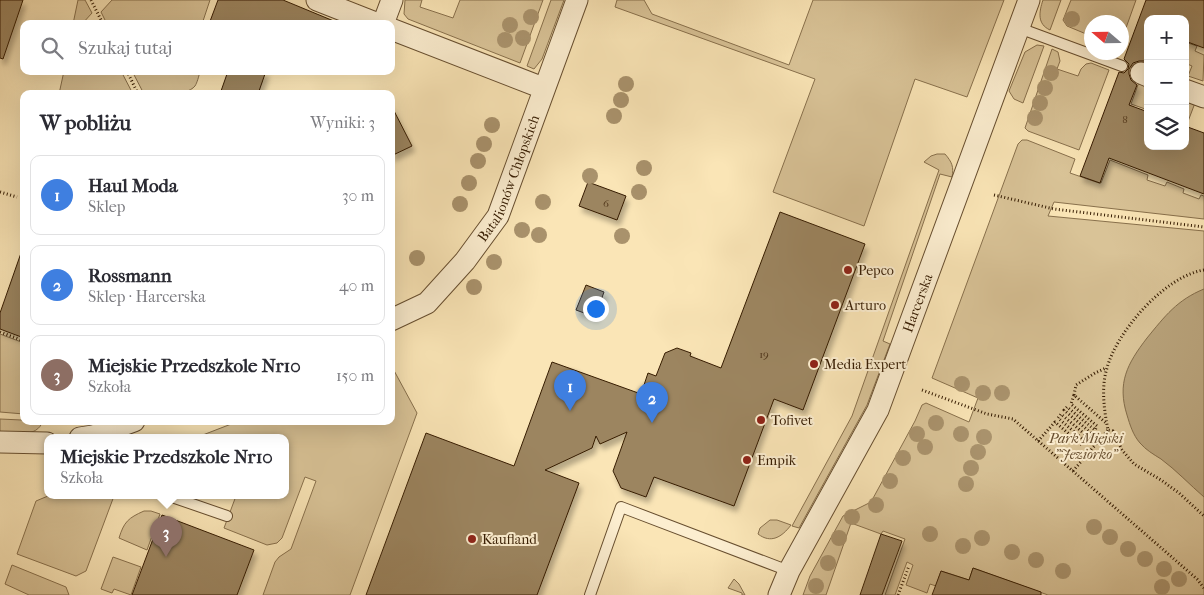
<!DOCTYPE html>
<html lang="pl">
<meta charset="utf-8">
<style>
body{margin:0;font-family:"IM FELL French Canon",serif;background:#f7f7f7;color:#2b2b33}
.controls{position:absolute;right:15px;top:15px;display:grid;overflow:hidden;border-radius:10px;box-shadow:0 5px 20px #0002}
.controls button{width:45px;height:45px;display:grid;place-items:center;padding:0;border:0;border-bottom:1px solid #e1e1e2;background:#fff;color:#2b2b33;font:25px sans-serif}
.compass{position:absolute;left:1084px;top:15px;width:45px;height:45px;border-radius:50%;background:#fff;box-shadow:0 5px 20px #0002;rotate:290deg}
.you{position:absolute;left:595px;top:308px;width:18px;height:18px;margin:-12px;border:4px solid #fff;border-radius:50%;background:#1a73e8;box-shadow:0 0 0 8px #1a73e833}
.badge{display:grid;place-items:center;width:32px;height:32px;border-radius:50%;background:#0f766e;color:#fff;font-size:16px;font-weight:700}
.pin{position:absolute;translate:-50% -41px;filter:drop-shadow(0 1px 2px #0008)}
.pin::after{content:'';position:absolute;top:26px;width:18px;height:15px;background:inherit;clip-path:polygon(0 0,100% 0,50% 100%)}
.popup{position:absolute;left:44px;top:434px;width:245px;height:65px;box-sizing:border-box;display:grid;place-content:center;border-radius:10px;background:#fff;filter:drop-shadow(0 1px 4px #0005);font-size:16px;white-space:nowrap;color:#7c7c81}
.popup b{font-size:19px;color:#2b2b33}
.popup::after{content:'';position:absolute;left:50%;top:100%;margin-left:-10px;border:10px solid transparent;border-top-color:#fff}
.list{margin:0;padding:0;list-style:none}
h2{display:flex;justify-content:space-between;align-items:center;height:65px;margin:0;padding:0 20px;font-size:21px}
h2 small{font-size:16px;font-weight:400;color:#7c7c81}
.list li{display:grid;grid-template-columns:32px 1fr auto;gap:15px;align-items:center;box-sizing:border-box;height:80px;margin:0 10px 10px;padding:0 10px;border:1px solid #e1e1e2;border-radius:10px}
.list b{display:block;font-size:19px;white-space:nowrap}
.list p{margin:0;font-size:16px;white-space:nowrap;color:#7c7c81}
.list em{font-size:16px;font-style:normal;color:#7c7c81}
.icon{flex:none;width:28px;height:28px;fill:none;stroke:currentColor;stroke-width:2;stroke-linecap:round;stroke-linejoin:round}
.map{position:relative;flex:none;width:1204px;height:595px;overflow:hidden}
.search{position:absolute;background:#fff;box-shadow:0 5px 20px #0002;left:20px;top:20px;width:375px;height:55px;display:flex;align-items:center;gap:12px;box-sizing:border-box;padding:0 18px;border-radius:10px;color:#7c7c81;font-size:19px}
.panel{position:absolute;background:#fff;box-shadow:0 5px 20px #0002;left:20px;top:90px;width:375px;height:335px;border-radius:10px}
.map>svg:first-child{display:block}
</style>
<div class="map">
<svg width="1204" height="595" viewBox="0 0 1204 595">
<defs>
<filter id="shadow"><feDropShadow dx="3" dy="5.5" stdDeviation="2.5" flood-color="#0004"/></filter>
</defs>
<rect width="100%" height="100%" fill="#fae5b6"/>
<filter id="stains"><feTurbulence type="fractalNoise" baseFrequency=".004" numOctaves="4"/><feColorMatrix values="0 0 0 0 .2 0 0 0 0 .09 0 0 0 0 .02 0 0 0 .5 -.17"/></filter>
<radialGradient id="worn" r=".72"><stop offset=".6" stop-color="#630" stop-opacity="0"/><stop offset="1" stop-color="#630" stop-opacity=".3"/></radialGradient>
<g fill="#d9c397" stroke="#88704c">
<path d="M78,0H85L92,13L82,24H73Z"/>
<path d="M112,0H210L202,24H107L101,12Z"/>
<path d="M405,0H422L420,7L453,18L460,0H543L520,63L408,19L404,14Z"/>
<path d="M551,0H564L542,59L534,69L527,66Z"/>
<path d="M617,0H644L652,14L789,65L813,0H1004L967,97L915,79L864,226L773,192L815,79L615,7Z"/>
<path d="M1043,0H1061L1050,30C1037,24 1039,12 1043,0Z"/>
<path d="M1071,0H1136L1122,39V22H1092L1091,36L1067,26L1063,20Z"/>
<path d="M1185,42L1197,46L1195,51L1204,55L1203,81L1188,76L1192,66L1185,63Z"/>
<path d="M1037,45L1044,46L1023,103L1014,99L1009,91L1025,52Z"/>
<path d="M1052,49L1058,52L1060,61L1057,69L1078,76L1081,69L1086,64L1091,63L1109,70L1079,150L1028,131L1025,128Z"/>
<path d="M64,71H121L133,94H59Z"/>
<path d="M132,71H200C199,76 197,83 195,86C186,97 156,94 144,94Z"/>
<path d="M1139,82L1148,85V110L1131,104Z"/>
<path d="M1185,99L1195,103L1187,124H1185Z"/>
<path d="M1022,140H1027L1075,159L1070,173L1099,183H1101L1110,160L1148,175L1147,180L1165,186L1167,182L1184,189L1183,193L1199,199L1201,195L1204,196V219L1054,202L1048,216L1204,231V595H1048L973,568L969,580L941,571L936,586L930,584L927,593L906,585L913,565L907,562L895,595H885L905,539L883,531L881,534L851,523L826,595H803L810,576L843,516L871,502L915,421L922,405L926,403L969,422L978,398L932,378L1018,144Z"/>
<path d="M937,154H945C952,162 954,167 952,177L940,174L883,341L890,344L867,405L799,528L792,526L852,416L939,170L924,162L931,156Z"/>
<path d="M0,334L24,343V414L0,412Z"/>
<path d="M391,365L417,413L350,595H263L275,562L279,557L291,549L316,481L305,477L282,538L277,543L267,545L224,528L236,496H285V438H195L239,421H391Z"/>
<path d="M0,419L43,421C36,439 16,432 0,432Z"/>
<path d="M48,496H114L86,571L76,576L17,554L36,501Z"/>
<path d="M144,511H151L160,514L147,550L119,538C124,522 128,518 144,511Z"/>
<path d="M770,520H777L791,525C782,537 771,544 758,534L760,528Z"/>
<path d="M113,557L141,567L131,595L114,589L112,593L101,589Z"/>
<path d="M12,565L66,587L69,595H29L5,584Z"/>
<path d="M734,579L739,584L745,595H742V593L728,588Z"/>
</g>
<path fill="#b7a179" stroke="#836c49" d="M1204,289V497C1190,485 1176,470 1161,459C1153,454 1146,450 1140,443C1133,435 1130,425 1127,415C1117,383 1127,364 1147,338C1165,316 1177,300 1204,289Z"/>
<g fill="#9c8560" stroke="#361c02" filter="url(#shadow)">
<path d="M0,0H23L3,59L0,58Z"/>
<path d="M218,0H283L341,24H209Z"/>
<path d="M1146,0H1204V48L1185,41V19H1148V56L1146,61H1139L1133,63L1129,69V74L1131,80L1137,85L1129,105L1148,112V146H1185V126L1204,133V194L1109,158L1100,183L1080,176L1119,72L1124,73L1128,69L1129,64L1124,59Z"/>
<path d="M228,71H266L258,94H220Z"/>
<path d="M391,105L412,146L391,156Z"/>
<path d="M588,182L626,196L617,220L579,206Z"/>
<path d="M780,212L865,244L803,410L774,399L734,506L654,477L646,497L621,488L613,471L627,432L600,444L596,436L592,448L545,470L579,483L537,595H366L426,433L514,466L552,362L641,394L648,373L656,376L665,353L677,348L691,353L690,356L721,368Z"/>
<path d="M21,253L24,254V338L0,329V313Z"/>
<path d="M586,285L604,292L595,317L576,310Z"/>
<path d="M162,515L254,550L237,595H132Z"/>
<path d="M881,534L902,541L882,595H860Z"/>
<path d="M973,568L1041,592V595H932L941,571L969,580Z"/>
</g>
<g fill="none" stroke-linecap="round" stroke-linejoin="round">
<g stroke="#674e2f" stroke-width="12">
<g id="lane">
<path d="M1019,28L1122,66"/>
<path d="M169,496L227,516"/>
<path d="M590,595L621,507L789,571"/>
</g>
</g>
<g stroke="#674e2f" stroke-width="23">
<g id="street">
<path d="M317,0L378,24"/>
<path d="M383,24L392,0"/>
<path d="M391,29L543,88"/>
<path d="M1141,73L1148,76"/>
<path d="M1185,90L1204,97"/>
<path id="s1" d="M391,320L427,303L465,261L498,216L577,0"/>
<path d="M80,438L93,436L134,421"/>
<path d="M0,442L47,443"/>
<path id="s2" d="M779,595L789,571L878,410L1029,0"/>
</g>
</g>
<g stroke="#361c02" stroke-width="3" stroke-dasharray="1 2.5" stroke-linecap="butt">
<path d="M91,0L103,24"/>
<path d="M127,71L138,94"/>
<path d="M0,192L17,197"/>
<path d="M994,195L1054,209L1204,227"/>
<path d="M1204,270C1165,276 1117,331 1107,368C1101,387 1104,410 1108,430L1113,431L1122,450L1134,464L1161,480L1179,493L1204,516"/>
<path d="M0,332L24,341"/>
<path d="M922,390L987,414L1013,419L1197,579L1204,588"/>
<path d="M1074,395L1076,385L1095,373L1106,368"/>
<path d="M1038,441L1055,422L1082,445L1085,441L1058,418L1061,414L1088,437L1091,433L1064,410L1067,407L1095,430L1097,426L1071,404L1074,395L1106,423"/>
<path d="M1073,471L1108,430"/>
<path d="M898,595L909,566"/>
</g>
<use href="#lane" stroke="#fceed0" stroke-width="10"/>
<use href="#street" stroke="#fceed0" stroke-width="21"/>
</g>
<g fill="#a9926c">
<circle cx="531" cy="17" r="8"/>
<circle cx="1072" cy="19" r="8"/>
<circle cx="510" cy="25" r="8"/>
<circle cx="523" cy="38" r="8"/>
<circle cx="505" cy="40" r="8"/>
<circle cx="1051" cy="73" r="8"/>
<circle cx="626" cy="84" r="8"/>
<circle cx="1045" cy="88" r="8"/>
<circle cx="621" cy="100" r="8"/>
<circle cx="1040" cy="103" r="8"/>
<circle cx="614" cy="116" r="8"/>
<circle cx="1035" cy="118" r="8"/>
<circle cx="492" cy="125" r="8"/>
<circle cx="484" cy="144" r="8"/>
<circle cx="478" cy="161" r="8"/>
<circle cx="644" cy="168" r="8"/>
<circle cx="590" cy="176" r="8"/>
<circle cx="469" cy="183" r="8"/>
<circle cx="639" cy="192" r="8"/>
<circle cx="543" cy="202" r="8"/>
<circle cx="460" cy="204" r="8"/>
<circle cx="522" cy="230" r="8"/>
<circle cx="539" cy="235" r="8"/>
<circle cx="622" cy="236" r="8"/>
<circle cx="417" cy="258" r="8"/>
<circle cx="494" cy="262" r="8"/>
<circle cx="474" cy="287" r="8"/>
<circle cx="962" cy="384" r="8"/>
<circle cx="983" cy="393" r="8"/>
<circle cx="1002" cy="393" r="8"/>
<circle cx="936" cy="423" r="8"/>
<circle cx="917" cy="434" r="8"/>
<circle cx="961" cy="434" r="8"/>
<circle cx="984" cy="437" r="8"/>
<circle cx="925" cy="447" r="8"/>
<circle cx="978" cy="452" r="8"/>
<circle cx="903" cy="458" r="8"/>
<circle cx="971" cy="468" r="8"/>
<circle cx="890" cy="481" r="8"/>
<circle cx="966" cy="484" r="8"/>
<circle cx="876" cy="505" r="8"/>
<circle cx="852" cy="517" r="8"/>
<circle cx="1094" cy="527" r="8"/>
<circle cx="930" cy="534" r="8"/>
<circle cx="1110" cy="537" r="8"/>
<circle cx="839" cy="538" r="8"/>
<circle cx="982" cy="538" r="8"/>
<circle cx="963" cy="546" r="8"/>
<circle cx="1128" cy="549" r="8"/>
<circle cx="1012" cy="552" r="8"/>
<circle cx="1145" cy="559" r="8"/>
<circle cx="1036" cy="560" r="8"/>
<circle cx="828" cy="563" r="8"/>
<circle cx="1164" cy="569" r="8"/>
<circle cx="1063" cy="571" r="8"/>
<circle cx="1179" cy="579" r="8"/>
<circle cx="816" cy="586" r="8"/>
<circle cx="1162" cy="587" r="8"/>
</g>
<g fill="#8f2418" stroke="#fceed0" stroke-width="2">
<circle cx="848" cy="270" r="5"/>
<circle cx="835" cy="305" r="5"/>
<circle cx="814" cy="364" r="5"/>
<circle cx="761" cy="420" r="5"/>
<circle cx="747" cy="460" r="5"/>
<circle cx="472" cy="539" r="5"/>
</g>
<g text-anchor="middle" stroke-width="4" stroke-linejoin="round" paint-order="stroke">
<g font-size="11" fill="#50361a">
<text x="1125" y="123">8</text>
<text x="606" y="207">6</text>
<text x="764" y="358">19</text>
</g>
<g font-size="14" fill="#361c02" stroke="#fceed0">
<text dy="5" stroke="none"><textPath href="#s1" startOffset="191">Batalionów Chłopskich</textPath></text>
<text dy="5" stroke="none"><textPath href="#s2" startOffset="324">Harcerska</textPath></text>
</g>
<g font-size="14" fill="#361c02" stroke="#fceed0" text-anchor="start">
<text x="858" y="275">Pepco</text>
<text x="845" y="310">Arturo</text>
<text x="824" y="369">Media Expert</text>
<text x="771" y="425">Tofivet</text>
<text x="757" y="465">Empik</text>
<text x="482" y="544">Kaufland</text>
</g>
<g font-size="14" font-style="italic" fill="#674e2f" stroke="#fceed0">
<text x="1086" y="443">Park Miejski<tspan x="1086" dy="16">"Jeziorko"</tspan></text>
</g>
</g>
<rect width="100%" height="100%" filter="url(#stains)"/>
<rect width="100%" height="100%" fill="url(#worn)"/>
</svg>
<div class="controls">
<button>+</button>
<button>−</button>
<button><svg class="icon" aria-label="layers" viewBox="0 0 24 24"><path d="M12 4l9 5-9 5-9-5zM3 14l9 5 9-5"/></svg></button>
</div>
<svg class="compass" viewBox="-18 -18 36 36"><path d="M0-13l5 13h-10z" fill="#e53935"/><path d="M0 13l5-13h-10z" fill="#7c7c81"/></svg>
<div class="you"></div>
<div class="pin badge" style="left:570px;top:411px;background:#3f7fe0">1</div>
<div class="pin badge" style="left:652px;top:423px;background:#3f7fe0">2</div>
<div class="pin badge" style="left:166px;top:557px;background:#8d6e63">3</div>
<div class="popup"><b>Miejskie Przedszkole Nr10</b>Szkoła</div>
<div class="search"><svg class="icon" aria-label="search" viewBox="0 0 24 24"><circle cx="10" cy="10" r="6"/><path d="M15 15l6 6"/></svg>Szukaj tutaj</div>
<section class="panel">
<h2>W pobliżu<small>Wyniki: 3</small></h2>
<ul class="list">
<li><span class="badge" style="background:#3f7fe0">1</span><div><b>Haul Moda</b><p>Sklep</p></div><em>30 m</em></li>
<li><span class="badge" style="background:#3f7fe0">2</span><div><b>Rossmann</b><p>Sklep · Harcerska</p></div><em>40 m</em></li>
<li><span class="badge" style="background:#8d6e63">3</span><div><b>Miejskie Przedszkole Nr10</b><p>Szkoła</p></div><em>150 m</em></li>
</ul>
</section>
</div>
